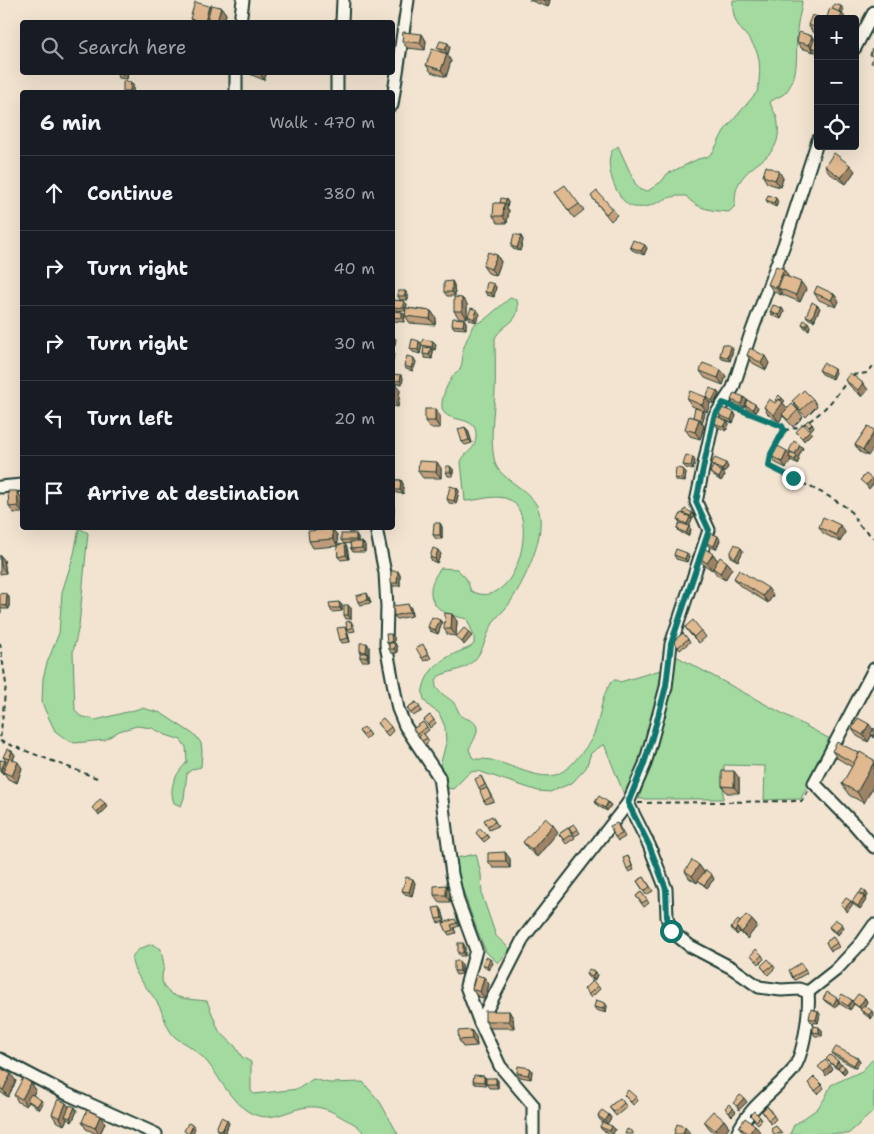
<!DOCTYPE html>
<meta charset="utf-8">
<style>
body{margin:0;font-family:"Shantell Sans",sans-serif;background:#20242c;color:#f1f3f6}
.controls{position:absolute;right:15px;top:15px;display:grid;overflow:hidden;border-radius:5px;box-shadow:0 5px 20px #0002}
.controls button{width:45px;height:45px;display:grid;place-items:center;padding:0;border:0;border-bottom:1px solid #363941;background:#171b24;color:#f1f3f6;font:25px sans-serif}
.stop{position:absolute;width:15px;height:15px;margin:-11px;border:4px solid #0f766e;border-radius:50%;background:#fff}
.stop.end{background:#0f766e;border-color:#fff;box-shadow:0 1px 5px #0008}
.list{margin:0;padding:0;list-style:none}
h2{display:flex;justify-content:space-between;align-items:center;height:65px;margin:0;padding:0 20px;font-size:21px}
h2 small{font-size:16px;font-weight:400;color:#9ea1a6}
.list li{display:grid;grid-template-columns:32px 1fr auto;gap:15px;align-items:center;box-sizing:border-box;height:75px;padding:0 20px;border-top:1px solid #363941}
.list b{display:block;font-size:19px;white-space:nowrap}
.list em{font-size:16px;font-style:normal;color:#9ea1a6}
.icon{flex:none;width:28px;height:28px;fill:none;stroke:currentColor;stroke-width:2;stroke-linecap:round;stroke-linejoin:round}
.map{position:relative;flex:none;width:874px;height:1134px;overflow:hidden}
.search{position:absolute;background:#171b24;box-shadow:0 5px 20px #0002;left:20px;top:20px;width:375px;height:55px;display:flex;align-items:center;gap:12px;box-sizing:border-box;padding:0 18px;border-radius:5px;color:#9ea1a6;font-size:19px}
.panel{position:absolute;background:#171b24;box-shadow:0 5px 20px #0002;left:20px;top:90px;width:375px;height:440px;border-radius:5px}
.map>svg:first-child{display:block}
</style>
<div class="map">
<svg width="874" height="1134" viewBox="0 0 874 1134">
<rect width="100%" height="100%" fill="#f3e4d1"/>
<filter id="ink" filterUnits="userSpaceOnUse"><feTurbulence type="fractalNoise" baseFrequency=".02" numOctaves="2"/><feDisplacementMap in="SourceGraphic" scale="10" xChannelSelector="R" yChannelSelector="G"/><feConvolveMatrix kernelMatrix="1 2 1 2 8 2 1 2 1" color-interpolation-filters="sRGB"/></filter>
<g filter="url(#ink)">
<g fill="#a2da9f" stroke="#608c6a">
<path d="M733,0L802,1C802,9 799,15 798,23C794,46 802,72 786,92C783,96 775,98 770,102C772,110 778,116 778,124C782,160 752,159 739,183C735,190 735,199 735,206L729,212C713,211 696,209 686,196C661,194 656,210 634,207C618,205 603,165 612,151C613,149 616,148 618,146L635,183L640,190L648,191L662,181L667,174L698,159L707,157L713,152L724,131L757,92C760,80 761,63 757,52C747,30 731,29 733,0Z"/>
<path d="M510,298L517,300C522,323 504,322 495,338C495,355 496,373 495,391C494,414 489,439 495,463C500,479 528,488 537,506C549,531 525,580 511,601C506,610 496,616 492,625C485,637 483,655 470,664C461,671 449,671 439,676C428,689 446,695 453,702C457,706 458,712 461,716C466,719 475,720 477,727C478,735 472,743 469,749L472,757L475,759C483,759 490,759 498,762C514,766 541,781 558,774C566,770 573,764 578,757C585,749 592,740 595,731C602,713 600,695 613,680H617L620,682L664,669L663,686L643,765L625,797L604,744L591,753L586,768L572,783L550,792L538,791L478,771L470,772L453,789L446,788L440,774V766L446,743L445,727L439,713C429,707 421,701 423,689C427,670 440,660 456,653C462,650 469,649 474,644V636L467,619C460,617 450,616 444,612C425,601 429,582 441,568L457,569L466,578L471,591C516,614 540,516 510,500C496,493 479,501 465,501L461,462C465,450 477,452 476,433C475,414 443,424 442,407C441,397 448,382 454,375C458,371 457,374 460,369C463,364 462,357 463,350C465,342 470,333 473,325L484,320Z"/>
<path d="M79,528L88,533L79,626L73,652L75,710L80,716L96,720L142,708L161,713L196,736L201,743L202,751L201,767L193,769L187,773L184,798L181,806L174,803C168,786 176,774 187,762L186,747L181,740L166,735L152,728L137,726L119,731L105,740L75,743L67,740L55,731L45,710L42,702L43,678L47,663L59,633L62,592L74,554Z"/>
<path d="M674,655L830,739L801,799L764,800L765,766L724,765L723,799H639L671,688Z"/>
<path d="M476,854L481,874L482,895L496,936L510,949L498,963L486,952L477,930L459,880L456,858Z"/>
<path d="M152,944L161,949C162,955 163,960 164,965C164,969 162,973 162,977C162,1000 190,999 207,1001L219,1031L235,1046L242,1057L251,1062V1091L254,1094L298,1089L313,1079L329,1083L363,1082L380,1102L398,1134H364C359,1125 352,1123 343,1118C335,1113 326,1108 315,1107C291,1105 274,1126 249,1112C230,1101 221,1079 208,1063C203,1057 195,1050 188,1045C184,1042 179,1041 175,1037C166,1029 164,1014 158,1004C153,995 146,988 140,979C127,958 129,952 152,944Z"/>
<path d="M874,1058V1111L848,1134H790L794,1125L817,1109L825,1098L831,1085L862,1071Z"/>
</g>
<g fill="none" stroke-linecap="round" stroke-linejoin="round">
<g stroke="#1f3d34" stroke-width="15">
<g id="minor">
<path d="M240,22L243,0"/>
<path d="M342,22L343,0"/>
<path d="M855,48L874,12"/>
<path d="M236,72V92"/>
<path d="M337,72V92"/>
<path d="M392,105L408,0"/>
<path d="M0,487L22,485"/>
<path d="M376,528L385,573L387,607L386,645L398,709L405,726L439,777L452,874L458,901L476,950L466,986L480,1023L500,1066L533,1105V1134"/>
<path d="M874,669L814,783L854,824L874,847"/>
<path d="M628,803L649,845L666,889L667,917L671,931L690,946L732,968L759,987L781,990L799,989L808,992C810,1011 804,1056 792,1071C774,1092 748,1107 737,1134"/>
<path d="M808,992L836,970L862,942L874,925"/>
<path d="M480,1023L524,937L628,803L645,764L656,724L666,687L671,644L709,530L696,502L714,417L733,388L750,336L785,242L818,140"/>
<path d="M0,1059L65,1093L156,1134"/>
</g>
</g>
<g stroke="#1f3d34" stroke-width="2" stroke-dasharray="5 4" stroke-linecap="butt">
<path d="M853,375L867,373L874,365"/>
<path d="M732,407L782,426L784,430L771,454L769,466L828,496L849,509L859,525L874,538"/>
<path d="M784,430C810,429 835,400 848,379"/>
<path d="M0,643L6,684L0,740"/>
<path d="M0,741L97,778"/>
<path d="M638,803L802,801L808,791"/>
</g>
<use href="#minor" stroke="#fbf7ec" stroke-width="11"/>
</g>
<g fill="#c29f7d" stroke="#1f3d34">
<path d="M529,0H550L548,7Z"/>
<path d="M221,7L226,14L224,22H193L190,19L210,8Z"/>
<path d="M818,19V34L813,32L808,25Z"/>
<path d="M422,34L426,41L425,50L407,48L402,41Z"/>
<path d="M812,36L814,39H818V54L814,51V52L801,48L797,42Z"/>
<path d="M450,47L448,54L440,51L437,48Z"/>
<path d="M451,61L446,77L431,72L426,65Z"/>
<path d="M128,72L127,79L119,78L117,75Z"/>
<path d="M245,72H267L264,80Z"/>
<path d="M133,85V92H124L123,91Z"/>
<path d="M825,166L855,171L846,184L829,173Z"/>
<path d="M763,176L783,178L780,187L767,183Z"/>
<path d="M555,192L579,204L584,210L574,218Z"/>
<path d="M591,196L612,208L617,215L611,221Z"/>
<path d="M766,200L778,202L776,207L768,203Z"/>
<path d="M508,202L507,209L509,210L507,223H498L493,216L500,203Z"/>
<path d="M521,236L523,240L520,251L513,249L511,246Z"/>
<path d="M630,247L647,248L644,255L632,250Z"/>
<path d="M497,255L501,262L496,276L488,273L483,266Z"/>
<path d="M788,276V277L806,289L800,302L783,295L782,293L781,295L773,291L768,284Z"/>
<path d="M452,281L454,285L455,296H447L444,292Z"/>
<path d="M496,287L494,297L487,295L485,292Z"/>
<path d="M405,291L408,295V300H400L398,296Z"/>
<path d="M814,293L839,301L836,307L819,300Z"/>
<path d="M462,298L467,304V318H459L454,311Z"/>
<path d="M392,300L404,301L407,304L406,308L431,311L436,318L435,325L410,323L405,316L406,311L394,310L392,308Z"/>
<path d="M817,305L820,308L814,321L809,319L806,316Z"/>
<path d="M782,308L784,312L781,319L772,315L770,312Z"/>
<path d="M392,311L405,315L404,322L393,321L392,320Z"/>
<path d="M480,314L476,322L470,320L468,316Z"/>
<path d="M464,319L466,322V329L454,328L452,325Z"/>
<path d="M802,324L810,326L809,330L805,328Z"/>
<path d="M433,341L436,344L435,350L431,349L433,352L432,359L425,358L423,354L424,348L422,345L420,354L413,352L410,349L422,344Z"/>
<path d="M733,349L730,361L722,359L720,355Z"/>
<path d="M747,355L769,363L766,370L751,362Z"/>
<path d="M416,362L413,371L406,369L404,366Z"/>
<path d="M834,369L836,372L833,379L822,374L819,370Z"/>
<path d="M700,371L726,376L723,385L705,378Z"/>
<path d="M401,375L403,378L402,384L395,383L393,381V383L400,390L398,407L392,406V376Z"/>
<path d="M845,380L863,383L868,390L862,397L850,386Z"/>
<path d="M717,391L719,394L714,404L709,402L710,404L707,412L703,410L705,413L702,423L704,426L700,439L690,436L685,429L699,409L692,406L687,399L706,397Z"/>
<path d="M744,397L747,400L758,407L756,412L747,409L745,406L744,408L733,404L731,400Z"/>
<path d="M782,398L785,401L783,403L787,408L798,410L803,417L793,427L783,416L779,422L768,414L764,407L775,403Z"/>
<path d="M813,399L817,406L806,417L797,408L792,401Z"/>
<path d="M435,409L440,416V428H430L425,421Z"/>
<path d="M734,412L736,416L733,423L727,421L729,424L726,431L716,426L714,423L721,418L719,415Z"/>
<path d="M868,426V456L860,452L855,445Z"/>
<path d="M465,427L468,430L472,443L465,445L462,442Z"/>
<path d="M803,448L798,458L799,460L797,464L791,460L786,468L776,463L771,456L787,451L790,455L791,454L789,451Z"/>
<path d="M695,461L693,470L686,468L683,465Z"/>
<path d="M711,464L728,467L724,473H723L725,475L721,481L712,475L710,472L713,467Z"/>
<path d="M441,468V478H423L418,471Z"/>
<path d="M453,469V476H448L446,472Z"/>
<path d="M683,469L686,472L685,482L677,481L675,478Z"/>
<path d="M392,477H394L396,480H401L403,484V494L397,493L395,492V493L392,492Z"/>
<path d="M457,488L459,491L456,504L449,503L447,499Z"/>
<path d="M17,491L22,498V513H14L9,507Z"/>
<path d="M683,513H692L695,516L693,519H691L692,520L689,527L691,530L688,536L680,532L677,529L680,523L678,520L685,514Z"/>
<path d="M440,523L442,527V539H436L433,535Z"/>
<path d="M819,527L845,532L840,542L823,533Z"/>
<path d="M346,528H360V531L349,533Z"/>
<path d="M332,529L337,535L338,545L347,547L349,559L341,560L338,557L337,546L313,548L309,541Z"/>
<path d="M358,537V542H362L365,545V552H353L351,549L350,543L344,544L341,540Z"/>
<path d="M720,540L716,549L708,546L706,543Z"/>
<path d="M741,548L743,551L738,561L732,558L730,554Z"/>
<path d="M441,554L437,563L432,561L430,557Z"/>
<path d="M713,554L718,561L727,562L732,568L725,580L717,575L713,569L712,570L703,564L698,557Z"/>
<path d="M0,555L4,560L6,573L0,574Z"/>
<path d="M674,555L689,556L687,562L676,559Z"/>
<path d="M400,575V586H393L391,583Z"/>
<path d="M734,578L773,595L768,603L739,585Z"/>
<path d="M7,594L9,597V609H2L1,608V613H0V605Z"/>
<path d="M369,597L371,603L360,605L358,602Z"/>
<path d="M339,602L342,605V611L332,612L330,608Z"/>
<path d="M351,608V619H346L344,615Z"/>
<path d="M411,608L412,616L397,619L394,616Z"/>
<path d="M440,620L442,623L438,634L430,631L428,627Z"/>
<path d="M351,621L353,625L355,631L350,632L347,629Z"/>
<path d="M457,621L456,636L448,635L444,629Z"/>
<path d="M345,627L347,630L350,642L342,643L340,640Z"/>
<path d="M685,627L701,630L706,637L699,643L690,634Z"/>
<path d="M683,633L690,642L680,650L673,641Z"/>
<path d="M394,637V643L397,647V653H391L389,649V646L387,643Z"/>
<path d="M367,643L369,647V661H362L360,657L361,653L360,651Z"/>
<path d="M425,648L431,658L424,661L422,658Z"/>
<path d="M416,702L422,711L413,716L407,708Z"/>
<path d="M430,715L436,723L430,728L424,720Z"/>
<path d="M423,722L429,730L424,734L429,741L425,745L413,729Z"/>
<path d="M377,723L391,727L393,731L388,736Z"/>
<path d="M874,728V738L872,735L868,742L857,736L852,729L873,730Z"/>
<path d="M359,731H367L370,735L365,739Z"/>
<path d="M12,751L15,755L13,760L22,768L17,783L8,779L4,773L3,774L0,772V760L7,764L8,761H6L3,757Z"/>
<path d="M832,751L859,753L874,760V785L864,803L849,795L842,784L852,767L837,758Z"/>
<path d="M481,776L494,801L486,804L484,801L481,791L479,788Z"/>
<path d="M739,778V793H727L722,786Z"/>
<path d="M595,802H608L611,805L607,811L598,806Z"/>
<path d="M492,816L498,826L489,830L487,826Z"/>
<path d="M574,824L580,833L575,836L569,827Z"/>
<path d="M619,826L625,837L618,841L615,837Z"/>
<path d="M568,828L575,838L566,844L559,834Z"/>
<path d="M558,832L537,857L528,849L523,842Z"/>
<path d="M476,833L487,835L489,838L484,842Z"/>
<path d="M505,852L510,859V868H493L488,861Z"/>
<path d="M628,856L630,860L634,870L629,872L627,869Z"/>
<path d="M699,865L704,872L700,878L714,879L707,888L701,883L699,880L697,883L689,878L685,871Z"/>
<path d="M644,877L653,891L646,895L637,881Z"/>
<path d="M415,883L412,896L405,894L402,891Z"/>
<path d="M446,885L450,892V902H439L434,895Z"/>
<path d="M641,892L649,903L644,907L636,896Z"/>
<path d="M860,892L868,895L866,899L864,897L866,900L860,909L854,905L852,902L862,895Z"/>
<path d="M442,910L445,921L438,923L436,919Z"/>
<path d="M752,920L757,926L747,939L740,932L737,935L731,928L740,922Z"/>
<path d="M457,922L459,926L454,928L456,933L449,935L447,932L443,923Z"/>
<path d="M829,927H844L838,935L831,930Z"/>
<path d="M833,937L839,947L831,951L826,942Z"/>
<path d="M463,943L465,947V956H460L458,953Z"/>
<path d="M751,955H762L764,959L759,964Z"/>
<path d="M459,961L462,964V974L456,975L454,971Z"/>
<path d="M493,963L489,970L484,967L482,964Z"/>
<path d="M773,965L775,968L768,975L761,966Z"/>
<path d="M804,967L807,973L795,980L792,977Z"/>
<path d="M595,972L597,975L594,981L588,977L586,974Z"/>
<path d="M489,984L485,999L477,996L472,989Z"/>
<path d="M598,986L600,989L591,998L584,989Z"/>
<path d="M837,998L838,1000H852L853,1001L865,998L867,1002L864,1006L871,1019L863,1013L861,1009L854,1004L850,1010L840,1004L839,1002L835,1008L826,1002L823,999Z"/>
<path d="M605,1003L607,1006L606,1013L596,1010L594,1007Z"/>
<path d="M509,1011L513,1018L514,1028H490L485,1021Z"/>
<path d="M820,1014L818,1023L811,1022L809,1018Z"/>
<path d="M819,1027L822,1030V1036H815L813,1032Z"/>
<path d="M471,1030L476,1037L477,1046L463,1047L459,1040Z"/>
<path d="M832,1053L858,1058L860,1061L856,1068L834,1056Z"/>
<path d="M826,1059L838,1061L840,1065L847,1070L844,1074L838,1068L837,1069L829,1062Z"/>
<path d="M0,1068L16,1081L8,1097L0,1092Z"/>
<path d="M530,1068L532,1071L531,1079L520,1077L517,1073Z"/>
<path d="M484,1076L486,1079L496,1078L498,1081V1088H489L486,1083V1085L475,1084L473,1081Z"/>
<path d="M31,1083L36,1090L33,1095L43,1103L39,1110L29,1102L26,1106L18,1102L14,1095Z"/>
<path d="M808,1083L822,1085L824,1088L818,1094Z"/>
<path d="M624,1095L636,1097L638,1101L633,1105Z"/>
<path d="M620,1098L627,1107L616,1116L609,1107Z"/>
<path d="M66,1103L69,1107H75L77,1111L72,1122L67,1119L64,1125L56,1121L52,1114Z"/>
<path d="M767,1106L776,1119L771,1124L762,1111Z"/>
<path d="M609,1115L611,1118L607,1124L615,1129L613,1134H611L602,1130L600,1127L604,1122L600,1120L598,1116Z"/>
<path d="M750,1115L760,1117L762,1120L758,1124Z"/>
<path d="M100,1116L105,1123L100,1134H97L86,1129L82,1122Z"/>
<path d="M724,1120L729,1127L723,1134H716L709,1128L704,1121Z"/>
<path d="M229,1123L225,1134L219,1132L216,1129Z"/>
<path d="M776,1126L782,1134H774Z"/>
<path d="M739,1127L760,1132L759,1134H744Z"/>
</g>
<g fill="#9e8266" stroke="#1f3d34">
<path d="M543,0H550L548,7Z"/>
<path d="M209,6L214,13L207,21L208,22H205Z"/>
<path d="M841,6L844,9L842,13L846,19H840L839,12Z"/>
<path d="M221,7L226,14L224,22H217Z"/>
<path d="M422,34L426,41L425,50L420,43Z"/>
<path d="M812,36L817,43L811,47L814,51V52L809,45Z"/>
<path d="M448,43L450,47L448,54L445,50Z"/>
<path d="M447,54L451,61L446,77L441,70Z"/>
<path d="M125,72H128L127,79L124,76Z"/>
<path d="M260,72H267L264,80L260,73Z"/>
<path d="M131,82L133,85V92H131L130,91Z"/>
<path d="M850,165L855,171L846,184L841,178Z"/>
<path d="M779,171L783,178L780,187L775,180Z"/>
<path d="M776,198L778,202L776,207L774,203Z"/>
<path d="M506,199L508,202L507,209L509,210L507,223L503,216L504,203Z"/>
<path d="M521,236L523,240L520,251L517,248Z"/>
<path d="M645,245L647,248L644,255L641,251Z"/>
<path d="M497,255L501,262L496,276L491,269Z"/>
<path d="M784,269L788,276L783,290L778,288L782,293L781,295L776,288Z"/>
<path d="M452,281L454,285L455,296L452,292Z"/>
<path d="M801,282L806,289L800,302L796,295Z"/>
<path d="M494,284L496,287L494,297L491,293Z"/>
<path d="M405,291L408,295V300L405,296Z"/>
<path d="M834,294L839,301L836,307L831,300Z"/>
<path d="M462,298L467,304V318L462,311Z"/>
<path d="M404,301L407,304L406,311L404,308Z"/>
<path d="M817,305L820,308L814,321L812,318Z"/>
<path d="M782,308L784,312L781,319L779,315Z"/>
<path d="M477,310L480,314L476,322L474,319Z"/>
<path d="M431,311L436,318L435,325L430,319Z"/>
<path d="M402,312L405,315L404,322L402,318Z"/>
<path d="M464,319L466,322V329L463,326Z"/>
<path d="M808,322L810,326L809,330L806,326Z"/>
<path d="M393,336L396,339L395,345L393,342Z"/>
<path d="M419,341L422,344L420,354L418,350Z"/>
<path d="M433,341L436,344L435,350L432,347Z"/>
<path d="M731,346L733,349L730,361L728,358Z"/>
<path d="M431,348L433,352L432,359L429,355Z"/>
<path d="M392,351L394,353L393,361H392Z"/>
<path d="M765,356L769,363L766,370L761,363Z"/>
<path d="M414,358L416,362L413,371L411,368Z"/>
<path d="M834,369L836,372L833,379L831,376Z"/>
<path d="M721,370L726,376L723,385L718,378Z"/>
<path d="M401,375L403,378L402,384L400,381Z"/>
<path d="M863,383L868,390L862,397L858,390Z"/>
<path d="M396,384L400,390L398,407L393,400Z"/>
<path d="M717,391L719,394L714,404L712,401Z"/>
<path d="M706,397L710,404L707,412L702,405Z"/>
<path d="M744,397L747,400L744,408L741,404Z"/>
<path d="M782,398L785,401L783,403L788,409L782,414L783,416L779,422L774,415L779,403Z"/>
<path d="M755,404L758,407L756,412L753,409Z"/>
<path d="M435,409L440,416V428L435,421Z"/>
<path d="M702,410L705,413L702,423L700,420Z"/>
<path d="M734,412L736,416L733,423L731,420Z"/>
<path d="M699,419L704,426L700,439L695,432Z"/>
<path d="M727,421L729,424L726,431L724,427Z"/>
<path d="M812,424L814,427L811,430L809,427Z"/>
<path d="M465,427L468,430L472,443L469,440Z"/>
<path d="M810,430L812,433L804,441L802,438Z"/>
<path d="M874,432V447L868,456L863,450Z"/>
<path d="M800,445L803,448L798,458L799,460L797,464L795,460L797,456L795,454Z"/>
<path d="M787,451L792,458L789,457L791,460L786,468L782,462Z"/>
<path d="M693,457L695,461L693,470L691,466Z"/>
<path d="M437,462L441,468V478L436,472Z"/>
<path d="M726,463L728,467L724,473L722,470Z"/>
<path d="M450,466L453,469V476L451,472Z"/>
<path d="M683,469L686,472L685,482L682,479Z"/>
<path d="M722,472L725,475L721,481L719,478Z"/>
<path d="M394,477L396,481L394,490L395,493L393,489Z"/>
<path d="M872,479L874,483L869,489L866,485Z"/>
<path d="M401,480L403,484V494L400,490Z"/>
<path d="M457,488L459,491L456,504L454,501Z"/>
<path d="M17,491L22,498V512L18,506Z"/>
<path d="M392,504L394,507V513L392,511Z"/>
<path d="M692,513L695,516L693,519L691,516Z"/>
<path d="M690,517L692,520L689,527L687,524Z"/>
<path d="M440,523L442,527V539L440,535Z"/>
<path d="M840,525L845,532L840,542L836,535Z"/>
<path d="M689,526L691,530L688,536L686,533Z"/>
<path d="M332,529L337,535L338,546L333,539Z"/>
<path d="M356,534L358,537V543L356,540Z"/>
<path d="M718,536L720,540L716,549L714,546Z"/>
<path d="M362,542L365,545V552L362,548Z"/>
<path d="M345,544L347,547L349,559L346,555Z"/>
<path d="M741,548L743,551L738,561L735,558Z"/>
<path d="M438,550L441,554L437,563L435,559Z"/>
<path d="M687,553L689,556L687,562L685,559Z"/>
<path d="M713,554L718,561L712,570L707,563Z"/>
<path d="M0,555L4,560L6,573L1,566Z"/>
<path d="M727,562L732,568L725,580L720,573Z"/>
<path d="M398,571L400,575V586L397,583Z"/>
<path d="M768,588L773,595L768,603L763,596Z"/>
<path d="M367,593L369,597L371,603L368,600Z"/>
<path d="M7,594L9,597V609L6,606Z"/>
<path d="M339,602L342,605V611L340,608Z"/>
<path d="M408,604L411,608L412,616L410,612Z"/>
<path d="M348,605L351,608V619L348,615Z"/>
<path d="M452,614L457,621L456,636L451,629Z"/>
<path d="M440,620L442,623L438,634L435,630Z"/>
<path d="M345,627L347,630L350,642L348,638Z"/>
<path d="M469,632L472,636L464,645L462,642Z"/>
<path d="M391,634L394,637V646L392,642Z"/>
<path d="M367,643L369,647V655L366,652Z"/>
<path d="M395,643L397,647V653L394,649Z"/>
<path d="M367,653L369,656V661L367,657Z"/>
<path d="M869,724L874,731L868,742L863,735Z"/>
<path d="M12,751L15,755L12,763L9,759Z"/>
<path d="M5,761L7,765L3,774L1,770Z"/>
<path d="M18,762L22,768L17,783L12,776Z"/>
<path d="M874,762V785L864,803L857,792Z"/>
<path d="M734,771L739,778V793L734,787Z"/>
<path d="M608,802L611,805L607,811L605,808Z"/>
<path d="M105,803L108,807L99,816L97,812Z"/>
<path d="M553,825L558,832L537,857L532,850Z"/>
<path d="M505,852L510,859V868L506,861Z"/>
<path d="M699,865L704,872L697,883L692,876Z"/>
<path d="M712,875L714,879L707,888L704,885Z"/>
<path d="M413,879L415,883L412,896L409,892Z"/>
<path d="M446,885L450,892V902L446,895Z"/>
<path d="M866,892L868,895L866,899L864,895Z"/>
<path d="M864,897L866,900L860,909L858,906Z"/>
<path d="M851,901L853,904L847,912L845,908Z"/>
<path d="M440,907L442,910L445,921L442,918Z"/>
<path d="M752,920L757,926L747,939L742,932Z"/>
<path d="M842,924L844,927L838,935L836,932Z"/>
<path d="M737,928L740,932L737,935L735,931Z"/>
<path d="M463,943L465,947V956L463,953Z"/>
<path d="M490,959L493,963L489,970L487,966Z"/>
<path d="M459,961L462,964V974L460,971Z"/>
<path d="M595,972L597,975L594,981L592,977Z"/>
<path d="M484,977L489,984L485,999L480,992Z"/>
<path d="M837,998L839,1001L838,1000L839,1002L835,1008L833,1005Z"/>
<path d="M865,998L867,1002L862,1010L859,1007Z"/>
<path d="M852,1000L854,1003L852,1002L854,1004L850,1010L848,1006Z"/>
<path d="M605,1003L607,1006L606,1013L603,1009Z"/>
<path d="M509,1011L513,1018L514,1028L509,1021Z"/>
<path d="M818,1011L820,1014L818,1023L816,1020Z"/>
<path d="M872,1011L874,1015L871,1019L869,1015Z"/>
<path d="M819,1027L822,1030V1036L819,1033Z"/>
<path d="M471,1030L476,1037L477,1046L472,1039Z"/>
<path d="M858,1058L860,1061L856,1068L854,1065Z"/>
<path d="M838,1061L841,1065L837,1069L835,1066Z"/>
<path d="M830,1065L833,1069L826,1076L824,1072Z"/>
<path d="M845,1067L847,1070L844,1074L842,1071Z"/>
<path d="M530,1068L532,1071L531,1079L528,1075Z"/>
<path d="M11,1074L16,1081L8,1097L3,1090Z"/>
<path d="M484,1076L486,1079V1085L484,1082Z"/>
<path d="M496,1078L498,1081V1088L496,1084Z"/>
<path d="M31,1083L36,1090L29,1101L27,1100L29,1102L26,1106L22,1099Z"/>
<path d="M744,1098L747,1102L739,1110L737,1106Z"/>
<path d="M41,1100L43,1103L39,1110L37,1106Z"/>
<path d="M66,1103L71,1110L65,1116L67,1119L64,1125L60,1118Z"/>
<path d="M75,1107L77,1111L72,1122L70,1118Z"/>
<path d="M733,1108L736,1112L732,1116L729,1113Z"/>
<path d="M609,1115L611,1118L607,1124L605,1121Z"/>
<path d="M100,1116L105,1123L100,1134H99L95,1128Z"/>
<path d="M227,1120L229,1123L224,1134L222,1131Z"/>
<path d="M724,1120L729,1127L723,1134H718L715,1130Z"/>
<path d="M193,1125L195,1128L193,1134H189Z"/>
<path d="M755,1125L760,1132L759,1134H749Z"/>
<path d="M612,1126L615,1129L613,1134L610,1131Z"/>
<path d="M685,1127L690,1133L689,1134H683Z"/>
</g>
<g fill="#e1b991" stroke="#1f3d34">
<path d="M195,2L209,6L205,22L190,19Z"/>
<path d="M834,4L841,6L839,12L832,9Z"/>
<path d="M211,5L221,7L217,22H212L207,21Z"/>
<path d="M830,8L842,13L840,19H833L827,17Z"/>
<path d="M812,15L824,19H818V28L808,25Z"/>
<path d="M403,32L422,34L420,43L402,41Z"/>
<path d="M799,32L812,36L809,45L797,42Z"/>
<path d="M815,38L818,39V50L811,47Z"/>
<path d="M440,41L448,43L445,50L437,48Z"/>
<path d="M432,49L447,54L441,70L426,65Z"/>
<path d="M872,49H874V56L870,55Z"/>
<path d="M873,57L874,58V63H871Z"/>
<path d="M117,72H125L124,76L117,75Z"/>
<path d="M123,81L131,82L130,91H123Z"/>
<path d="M834,153L850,165L841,178L825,166Z"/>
<path d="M766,166L779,171L775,180L763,176Z"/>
<path d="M565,185L579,204L569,211L555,192Z"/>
<path d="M597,191L612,208L606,214L591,196Z"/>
<path d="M768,195L776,198L774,203L766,200Z"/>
<path d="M501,198L506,199L505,205L504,203H500Z"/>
<path d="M494,203H504L503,216H493Z"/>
<path d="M514,234L521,236L517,248L511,246Z"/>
<path d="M633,240L645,245L641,251L630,247Z"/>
<path d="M488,252L497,255L491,269L483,266Z"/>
<path d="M776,266L784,269L776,288L768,284Z"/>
<path d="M783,275L801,282L796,295L778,288Z"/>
<path d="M452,281V292H444V282Z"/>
<path d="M487,282L494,284L491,293L485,292Z"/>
<path d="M817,286L834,294L831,300L814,293Z"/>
<rect x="398" y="291" width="7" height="5"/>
<path d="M454,297L462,298V311H454Z"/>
<path d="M392,300L404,301V308L392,307Z"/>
<path d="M812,302L817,305L812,318L806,316Z"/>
<path d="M773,305L782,308L779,315L770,312Z"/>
<path d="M406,308L431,311L430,319L405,316Z"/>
<path d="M471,308L477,310L474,319L468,316Z"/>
<path d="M392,311L402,312V318L392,317Z"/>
<path d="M453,318L464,319L463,326L452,325Z"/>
<path d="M804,320L808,322L806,326L802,324Z"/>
<path d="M412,339L419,341L418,350L410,349Z"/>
<path d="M423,339L433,341L432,347L421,345Z"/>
<path d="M723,344L731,346L728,358L720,355Z"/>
<path d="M424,347L431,348L429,355L423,354Z"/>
<path d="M750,348L765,356L761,363L747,355Z"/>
<path d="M407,356L414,358L411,368L404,366Z"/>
<path d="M703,363L721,370L718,378L700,371Z"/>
<path d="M823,363L834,369L831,376L819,370Z"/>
<path d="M850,373L863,383L858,390L845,380Z"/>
<path d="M393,374L401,375L400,381L392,380Z"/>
<path d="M392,383L396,384L393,400H392Z"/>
<path d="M710,388L717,391L712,401L706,397Z"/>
<path d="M804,390L813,399L801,410L792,401Z"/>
<path d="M690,391L706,397L702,405L687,399Z"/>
<path d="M734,393L744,397L741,404L731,400Z"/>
<path d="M779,395L782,398L780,400L778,399L776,401L775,400Z"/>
<path d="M769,399L775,403L778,399L783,402L774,415L764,407Z"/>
<path d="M747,400L755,404L753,409L745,405Z"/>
<path d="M792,404L798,410L788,420L782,414Z"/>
<path d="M695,408L702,410L700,420L699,419L693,417Z"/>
<path d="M722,408L734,412L731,420L719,415Z"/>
<rect x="425" y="409" width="10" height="12"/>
<path d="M689,416L699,419L695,432L685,429Z"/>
<path d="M716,416L727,421L724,427L714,423Z"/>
<path d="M808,420L812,424L809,427L805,423Z"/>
<path d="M803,424L810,430L802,438L796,432Z"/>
<path d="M868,426L874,430V432L863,450L855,445Z"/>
<path d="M465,427L469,440L462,442L458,429Z"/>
<path d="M794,441L800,445L795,454L789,451Z"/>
<path d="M776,445L787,451L782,462L771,456Z"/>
<path d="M791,453L797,456L795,460L789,457Z"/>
<path d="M686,455L693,457L691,466L683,465Z"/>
<path d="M715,458L726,463L722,470L711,464Z"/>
<path d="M419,461L437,462L436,472L418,471Z"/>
<path d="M446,466H450L451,472H446Z"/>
<path d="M713,466L722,472L719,478L710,472Z"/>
<path d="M676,468L683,469L682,479L675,478Z"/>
<path d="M866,474L872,479L866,485L860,480Z"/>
<path d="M392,477H394L393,489H392Z"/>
<path d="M395,480H401L400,490H394Z"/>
<path d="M450,486L457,488L454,501L447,499Z"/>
<path d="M8,491H17L18,506L9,507Z"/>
<path d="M685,509L692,513L691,516L683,513Z"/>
<path d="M681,513L690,517L687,524L678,520Z"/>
<path d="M823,517L840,525L836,535L819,527Z"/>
<path d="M434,523H440V535H433Z"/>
<path d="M680,523L689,526L686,533L677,529Z"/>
<path d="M346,528H357L347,530Z"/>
<path d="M332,529L333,539L309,541L308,531Z"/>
<path d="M710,533L718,536L714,546L706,543Z"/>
<rect x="341" y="534" width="15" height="6"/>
<path d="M350,542H362V548L351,549Z"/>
<path d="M345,544L346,555L338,557L337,545Z"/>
<path d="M735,544L741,548L735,558L730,554Z"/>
<path d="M433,548L438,550L435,559L430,557Z"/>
<path d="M704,548L713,554L707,563L698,557Z"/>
<path d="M676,549L687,553L685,559L674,555Z"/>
<path d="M720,557L727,562L720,573L713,568Z"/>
<path d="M739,570L768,588L763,596L734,578Z"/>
<path d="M391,571H398L397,583H391Z"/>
<path d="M0,593L7,594L6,606L0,605Z"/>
<path d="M367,593L368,600L358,602L356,596Z"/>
<path d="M339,602L340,608H330L329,603Z"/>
<path d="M408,604L410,612L394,616L393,606Z"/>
<rect x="344" y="605" width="4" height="10"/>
<path d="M445,613L452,614L451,629H444Z"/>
<path d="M432,617L440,620L435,630L428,627Z"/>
<path d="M693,620L701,630L694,637L685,627Z"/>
<path d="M351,621L352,628L347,629L346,622Z"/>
<path d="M345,627L348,638L340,640L337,628Z"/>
<path d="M464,628L469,632L462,642L456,637Z"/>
<path d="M683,633L688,639L678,647L673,641Z"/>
<path d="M386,634H391L392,642L387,643Z"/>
<path d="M360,643H367L366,652L360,651Z"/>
<path d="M389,643H395L394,649H389Z"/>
<path d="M423,644L428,655L422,658L416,648Z"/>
<rect x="360" y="653" width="7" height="4"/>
<path d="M416,702L420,707L410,713L407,708Z"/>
<path d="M430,715L434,720L428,725L424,720Z"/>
<path d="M383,718L391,727L385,732L377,723Z"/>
<path d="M858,718L869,724L863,735L852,729Z"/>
<path d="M423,722L427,727L417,734L413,729Z"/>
<path d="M364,727L367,731L363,735L359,731Z"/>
<path d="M874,728V736L871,734Z"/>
<path d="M423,733L427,738L422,741L419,737Z"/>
<path d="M837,742L859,753L854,763L832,751Z"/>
<path d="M7,749L12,751L9,759L3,757Z"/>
<path d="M860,752L874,760V762L857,792L842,784Z"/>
<path d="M9,758L18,762L12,776L3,772Z"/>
<path d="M0,760L5,761L1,770H0Z"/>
<path d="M722,771H734V787L722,786Z"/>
<path d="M481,776L485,785L479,788L475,779Z"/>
<path d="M487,788L491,797L484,801L480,791Z"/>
<path d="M599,796L608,802L605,808L595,802Z"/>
<path d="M100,799L105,803L97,812L92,808Z"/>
<path d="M492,816L495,822L487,826L484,820Z"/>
<path d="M545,818L553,825L532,850L523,842Z"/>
<path d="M617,823L622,834L615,837L610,826Z"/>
<path d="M574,824L578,829L573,833L569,827Z"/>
<path d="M480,828L487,835L482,839L476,833Z"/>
<path d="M568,828L572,834L564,840L559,834Z"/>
<path d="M505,852L506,861H488V853Z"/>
<path d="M628,856L632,866L627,869L623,858Z"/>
<path d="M692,860L699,865L692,876L685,871Z"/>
<path d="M706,870L712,875L704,885L698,880Z"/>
<path d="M406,877L413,879L409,892L402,891Z"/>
<path d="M644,877L650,887L644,891L637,881Z"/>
<path d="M446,885V895H434V886Z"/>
<path d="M862,889L866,892L864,895L860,892Z"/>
<path d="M641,892L647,900L642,903L636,896Z"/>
<path d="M858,893L864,897L858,906L852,902Z"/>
<path d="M846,898L851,901L845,908L841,905Z"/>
<path d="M440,907L442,918L436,919L433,908Z"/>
<path d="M746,915L752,920L742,932L736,927Z"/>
<path d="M455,919L457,923L451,925L453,930L447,932L443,923Z"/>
<path d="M835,919L842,924L836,932L829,927Z"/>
<path d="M738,920L740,922L736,927L737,928L735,931L731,928Z"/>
<path d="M833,937L837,943L829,948L826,942Z"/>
<rect x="458" y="943" width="5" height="10"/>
<path d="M756,949L762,955L756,961L751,955Z"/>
<path d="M486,957L490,959L487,966L482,964Z"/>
<path d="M768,959L773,965L765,971L761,966Z"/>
<path d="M454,961H459L460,971H454Z"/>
<path d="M801,963L805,970L792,977L789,970Z"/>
<path d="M589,969L595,972L592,977L586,974Z"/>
<path d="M476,975L484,977L480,992L472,989Z"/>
<path d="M592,981L598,986L589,994L584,989Z"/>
<path d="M827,992L837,998L833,1005L823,999Z"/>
<path d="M842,994L852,1000L848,1006L838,1000Z"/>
<path d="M858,994L865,998L859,1007L852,1002Z"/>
<path d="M596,1000L605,1003L603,1009L594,1007Z"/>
<path d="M864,1005L872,1011L869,1015L860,1010Z"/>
<path d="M811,1009L818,1011L816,1020L809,1018Z"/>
<rect x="485" y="1011" width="24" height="10"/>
<path d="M813,1026L819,1027V1033L813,1032Z"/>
<path d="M471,1030L472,1039L459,1040L458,1031Z"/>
<path d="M836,1047L858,1058L854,1065L832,1053Z"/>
<path d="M830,1055L838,1061L835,1066L826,1059Z"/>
<path d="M825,1060L830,1065L824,1072L818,1067Z"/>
<path d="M841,1064L845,1067L842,1071L838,1068Z"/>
<path d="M518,1066L530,1068L528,1075L517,1073Z"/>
<path d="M0,1068L11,1074L3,1090L0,1088Z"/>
<path d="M474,1075L484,1076V1082L473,1081Z"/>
<path d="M814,1077L822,1085L815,1091L808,1083Z"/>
<path d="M23,1078L31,1083L22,1099L14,1095Z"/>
<rect x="486" y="1078" width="10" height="6"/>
<path d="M628,1090L636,1097L631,1102L624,1095Z"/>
<path d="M31,1094L41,1100L37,1106L27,1100Z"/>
<path d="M740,1095L744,1098L737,1106L733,1103Z"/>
<path d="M620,1098L624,1103L614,1112L609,1107Z"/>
<path d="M58,1099L66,1103L60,1118L52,1114Z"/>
<path d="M729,1104L733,1108L729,1113L725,1108Z"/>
<path d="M70,1105L75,1107L70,1118L65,1116Z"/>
<path d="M767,1106L774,1116L768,1120L762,1111Z"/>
<path d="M87,1110L100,1116L95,1128L82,1122Z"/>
<path d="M602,1110L609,1115L605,1121L598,1116Z"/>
<path d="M713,1111L724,1120L715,1130L704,1121Z"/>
<path d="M754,1111L760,1117L756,1121L750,1115Z"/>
<path d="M221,1117L227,1120L222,1131L216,1129Z"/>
<path d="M745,1118L755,1125L749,1134L739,1127Z"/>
<path d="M602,1122L612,1126L610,1131L600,1127Z"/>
<path d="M188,1123L193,1125L189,1134L184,1131Z"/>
<path d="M677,1124L685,1127L683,1134H674Z"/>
<path d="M776,1126L780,1131L776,1134H774L771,1129Z"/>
<path d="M627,1129L633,1132V1134H625Z"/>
</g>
</g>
<g fill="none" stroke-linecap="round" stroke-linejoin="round" filter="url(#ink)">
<path stroke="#0f766e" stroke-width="6" d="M671,931L667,917L666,889L649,845L628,803L644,764L656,724L666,686L671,644L709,530L696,502L714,417L723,403L782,426L784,430L771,454L769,466L793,478"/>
</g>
</svg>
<div class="controls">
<button>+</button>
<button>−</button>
<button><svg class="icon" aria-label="locate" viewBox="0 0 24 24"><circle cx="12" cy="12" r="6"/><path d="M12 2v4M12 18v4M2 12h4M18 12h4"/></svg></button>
</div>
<div class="stop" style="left:671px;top:931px"></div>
<div class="stop end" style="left:793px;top:478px"></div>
<div class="search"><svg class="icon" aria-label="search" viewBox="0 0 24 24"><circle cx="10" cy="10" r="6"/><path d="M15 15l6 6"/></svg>Search here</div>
<section class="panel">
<h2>6 min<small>Walk · 470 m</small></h2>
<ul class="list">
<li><svg class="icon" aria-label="ahead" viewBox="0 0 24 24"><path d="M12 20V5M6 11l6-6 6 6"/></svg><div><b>Continue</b></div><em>380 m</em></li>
<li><svg class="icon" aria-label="right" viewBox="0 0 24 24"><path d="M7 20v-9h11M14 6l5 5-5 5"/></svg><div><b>Turn right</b></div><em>40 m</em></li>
<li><svg class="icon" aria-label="right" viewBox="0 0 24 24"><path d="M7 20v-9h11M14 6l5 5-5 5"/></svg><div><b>Turn right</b></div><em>30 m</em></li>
<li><svg class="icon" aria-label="left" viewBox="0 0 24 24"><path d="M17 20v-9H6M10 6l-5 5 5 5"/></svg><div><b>Turn left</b></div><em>20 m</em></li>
<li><svg class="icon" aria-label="arrive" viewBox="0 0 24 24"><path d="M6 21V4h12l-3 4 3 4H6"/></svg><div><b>Arrive at destination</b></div></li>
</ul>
</section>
</div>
